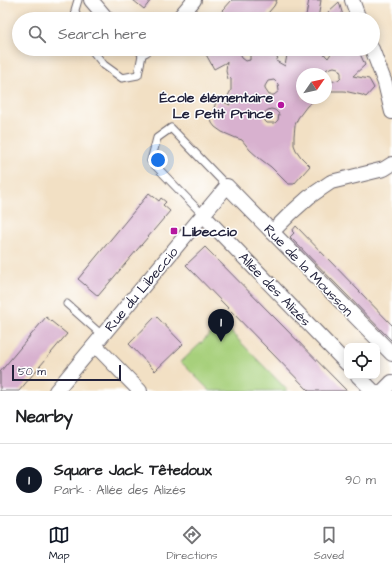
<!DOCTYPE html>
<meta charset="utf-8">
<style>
body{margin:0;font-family:"Architects Daughter",sans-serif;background:#f6f6f6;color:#202124}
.controls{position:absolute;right:12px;bottom:12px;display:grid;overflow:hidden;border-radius:8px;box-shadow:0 2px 10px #0003}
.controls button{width:36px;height:36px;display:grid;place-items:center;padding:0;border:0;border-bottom:1px solid #e0e0e0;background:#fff;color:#202124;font:20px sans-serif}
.compass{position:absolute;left:296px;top:68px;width:36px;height:36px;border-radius:50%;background:#fff;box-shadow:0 2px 10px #0003;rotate:56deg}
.scale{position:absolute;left:12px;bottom:10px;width:109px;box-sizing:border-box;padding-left:4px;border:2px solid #22223b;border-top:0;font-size:11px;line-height:14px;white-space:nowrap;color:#22223b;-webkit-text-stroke:3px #fff;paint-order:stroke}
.you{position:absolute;left:158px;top:160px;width:14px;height:14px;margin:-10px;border:3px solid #fff;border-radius:50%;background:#1a73e8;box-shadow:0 0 0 6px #1a73e833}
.badge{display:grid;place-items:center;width:26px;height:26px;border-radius:50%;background:#111827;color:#fff;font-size:13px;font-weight:700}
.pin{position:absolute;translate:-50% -33px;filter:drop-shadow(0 1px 2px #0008)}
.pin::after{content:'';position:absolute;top:21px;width:14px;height:12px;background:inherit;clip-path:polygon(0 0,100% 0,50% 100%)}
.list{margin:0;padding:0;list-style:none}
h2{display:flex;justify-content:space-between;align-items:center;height:52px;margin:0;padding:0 16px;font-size:17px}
h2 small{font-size:13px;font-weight:400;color:#757577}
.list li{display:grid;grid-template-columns:26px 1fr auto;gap:12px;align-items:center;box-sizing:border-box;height:72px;padding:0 16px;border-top:1px solid #e0e0e0}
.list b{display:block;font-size:15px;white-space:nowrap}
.list p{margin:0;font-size:13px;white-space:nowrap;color:#757577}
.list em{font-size:13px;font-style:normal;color:#757577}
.icon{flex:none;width:22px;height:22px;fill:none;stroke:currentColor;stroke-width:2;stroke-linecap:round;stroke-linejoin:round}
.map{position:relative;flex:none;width:392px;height:391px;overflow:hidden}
.search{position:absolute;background:#fff;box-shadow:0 2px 10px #0003;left:12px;right:12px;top:12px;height:44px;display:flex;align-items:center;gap:10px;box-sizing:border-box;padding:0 14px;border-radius:22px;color:#757577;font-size:15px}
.sheet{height:124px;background:#fff}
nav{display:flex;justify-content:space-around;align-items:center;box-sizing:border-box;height:56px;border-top:1px solid #e0e0e0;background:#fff;font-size:11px;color:#757577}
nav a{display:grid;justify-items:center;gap:2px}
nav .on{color:#111827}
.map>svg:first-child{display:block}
</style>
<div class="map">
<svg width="392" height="391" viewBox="0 0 392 391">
<rect width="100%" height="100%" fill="#fff"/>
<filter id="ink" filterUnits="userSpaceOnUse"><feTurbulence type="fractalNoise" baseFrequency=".025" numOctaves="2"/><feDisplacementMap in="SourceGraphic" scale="8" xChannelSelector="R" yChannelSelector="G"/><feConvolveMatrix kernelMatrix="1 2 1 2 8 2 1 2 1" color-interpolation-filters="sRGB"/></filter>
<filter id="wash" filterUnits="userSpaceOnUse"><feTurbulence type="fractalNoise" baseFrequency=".012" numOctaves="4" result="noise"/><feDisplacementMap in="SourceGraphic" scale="16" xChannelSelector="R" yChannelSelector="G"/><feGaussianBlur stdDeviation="0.9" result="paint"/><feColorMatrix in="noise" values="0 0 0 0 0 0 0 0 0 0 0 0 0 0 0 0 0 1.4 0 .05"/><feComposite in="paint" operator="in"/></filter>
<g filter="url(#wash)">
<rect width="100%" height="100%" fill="#f2e0c4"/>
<path fill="#a7d07c" stroke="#64795c" d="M222,323L288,391H210L181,362Z"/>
<g id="blocks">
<g fill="#d8b1cf" fill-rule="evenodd">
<path d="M133,0H151L144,9Z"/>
<path d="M232,0H277L274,6L263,19H215Z"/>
<path d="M309,0H321L318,19H303L306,15Z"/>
<path d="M339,2L344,19H325L328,12Z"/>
<path d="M203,49H240L241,56L242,58L246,61L250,60V55L249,52L246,49H267L278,58L276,61L285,66L288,49H328L323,51L325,55L328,58L334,49H358L365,65L353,76L369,79L374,88L366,97L362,95L344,91H329L326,93V79L331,82L334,81L338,80L341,77V73L338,68L334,67L327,69L326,71L325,74H314L307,70L306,74H302V98H317L307,106L298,118L295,125L294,136V145L296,150L301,157L310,166L294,184H289L286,182L271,167L259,158L250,150L242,140L236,138L222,132L215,127L212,123L211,119L212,114L217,99L230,105L229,103L228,96L231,90V78L228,79L226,71L227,62L214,69ZM274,80L278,84L279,91L274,95H269L265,89V86L268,81ZM271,109L275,110L279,114L278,120L275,123H267L265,121L264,118L265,112L268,110Z"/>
<path d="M149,193L159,201L161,198L166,202L163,205L170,211L98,296L78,279Z"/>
<path d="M296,226L392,325V341L290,237L294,233L292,231Z"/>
<path d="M205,247L347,391H309L186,265Z"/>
<path d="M156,316L183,344L155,371L129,344Z"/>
<path d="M46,317L67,334L19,391H0V372Z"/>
</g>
</g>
</g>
<g filter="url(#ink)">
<use href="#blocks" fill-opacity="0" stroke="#6b646b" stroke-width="1"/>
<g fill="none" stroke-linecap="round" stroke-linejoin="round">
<g stroke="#6b646b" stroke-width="9">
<g id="service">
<path d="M77,19L75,10L78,0"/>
<path d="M91,49L104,65L122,78L138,75L143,50"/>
<path d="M203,215L151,161L157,138L171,128L227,186"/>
<path d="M67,304L103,336"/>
</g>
</g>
<g stroke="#6b646b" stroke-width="16">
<g id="minor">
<path d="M91,0L107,19"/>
<path d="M352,0L359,19"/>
<path d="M178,19L194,0"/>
<path d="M142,49L143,50L145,49"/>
<path d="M372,49L385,83L392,112"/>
<path d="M203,215L347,364"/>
<path d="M272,232L290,214L309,197L331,182L384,169L392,164"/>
<path d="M95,345L140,391"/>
<path d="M358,376L373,391"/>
<path d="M56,391L227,186L392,354"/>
<path d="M383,391L392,382"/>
</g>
</g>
<use href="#service" stroke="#fff" stroke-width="7"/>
<use href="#minor" stroke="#fff" stroke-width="14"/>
</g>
</g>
<g fill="#b5179e" stroke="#fff" stroke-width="1.5">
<circle cx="281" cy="105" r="4"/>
<rect x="170" y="227" width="8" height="8" rx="2"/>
</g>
<g text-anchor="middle" stroke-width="3" stroke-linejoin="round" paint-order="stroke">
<g font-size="14" font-weight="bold" fill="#22223b" stroke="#fff" text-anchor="end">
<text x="273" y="102">École élémentaire<tspan x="273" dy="16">Le Petit Prince</tspan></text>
<text x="182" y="236" text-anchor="start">Libeccio</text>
</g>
<g font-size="14" fill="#22223b" stroke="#fff">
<text transform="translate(309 270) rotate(46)" y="5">Rue de la Mousson</text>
<text transform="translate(141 289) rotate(-50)" y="5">Rue du Libeccio</text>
<text transform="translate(275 289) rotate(46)" y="5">Allée des Alizés</text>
</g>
</g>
</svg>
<div class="controls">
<button><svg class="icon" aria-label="locate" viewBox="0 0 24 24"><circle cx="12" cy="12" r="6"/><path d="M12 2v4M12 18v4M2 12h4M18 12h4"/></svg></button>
</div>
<svg class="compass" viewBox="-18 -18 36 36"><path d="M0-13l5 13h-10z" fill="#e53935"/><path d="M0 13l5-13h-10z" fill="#757577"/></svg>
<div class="scale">50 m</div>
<div class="you"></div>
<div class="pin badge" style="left:221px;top:342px">1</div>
<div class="search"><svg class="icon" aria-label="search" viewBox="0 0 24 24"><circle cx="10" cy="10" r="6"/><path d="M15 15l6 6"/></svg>Search here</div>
</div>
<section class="sheet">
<h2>Nearby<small></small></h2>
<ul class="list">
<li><span class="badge">1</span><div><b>Square Jack Têtedoux</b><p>Park · Allée des Alizés</p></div><em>90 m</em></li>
</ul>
</section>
<nav>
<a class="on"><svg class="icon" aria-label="map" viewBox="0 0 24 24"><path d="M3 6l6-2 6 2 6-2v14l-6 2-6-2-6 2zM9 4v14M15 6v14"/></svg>Map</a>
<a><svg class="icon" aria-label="directions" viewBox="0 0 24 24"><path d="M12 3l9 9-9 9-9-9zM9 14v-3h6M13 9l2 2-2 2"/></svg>Directions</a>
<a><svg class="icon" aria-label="saved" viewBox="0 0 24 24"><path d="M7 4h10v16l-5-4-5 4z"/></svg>Saved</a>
</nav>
